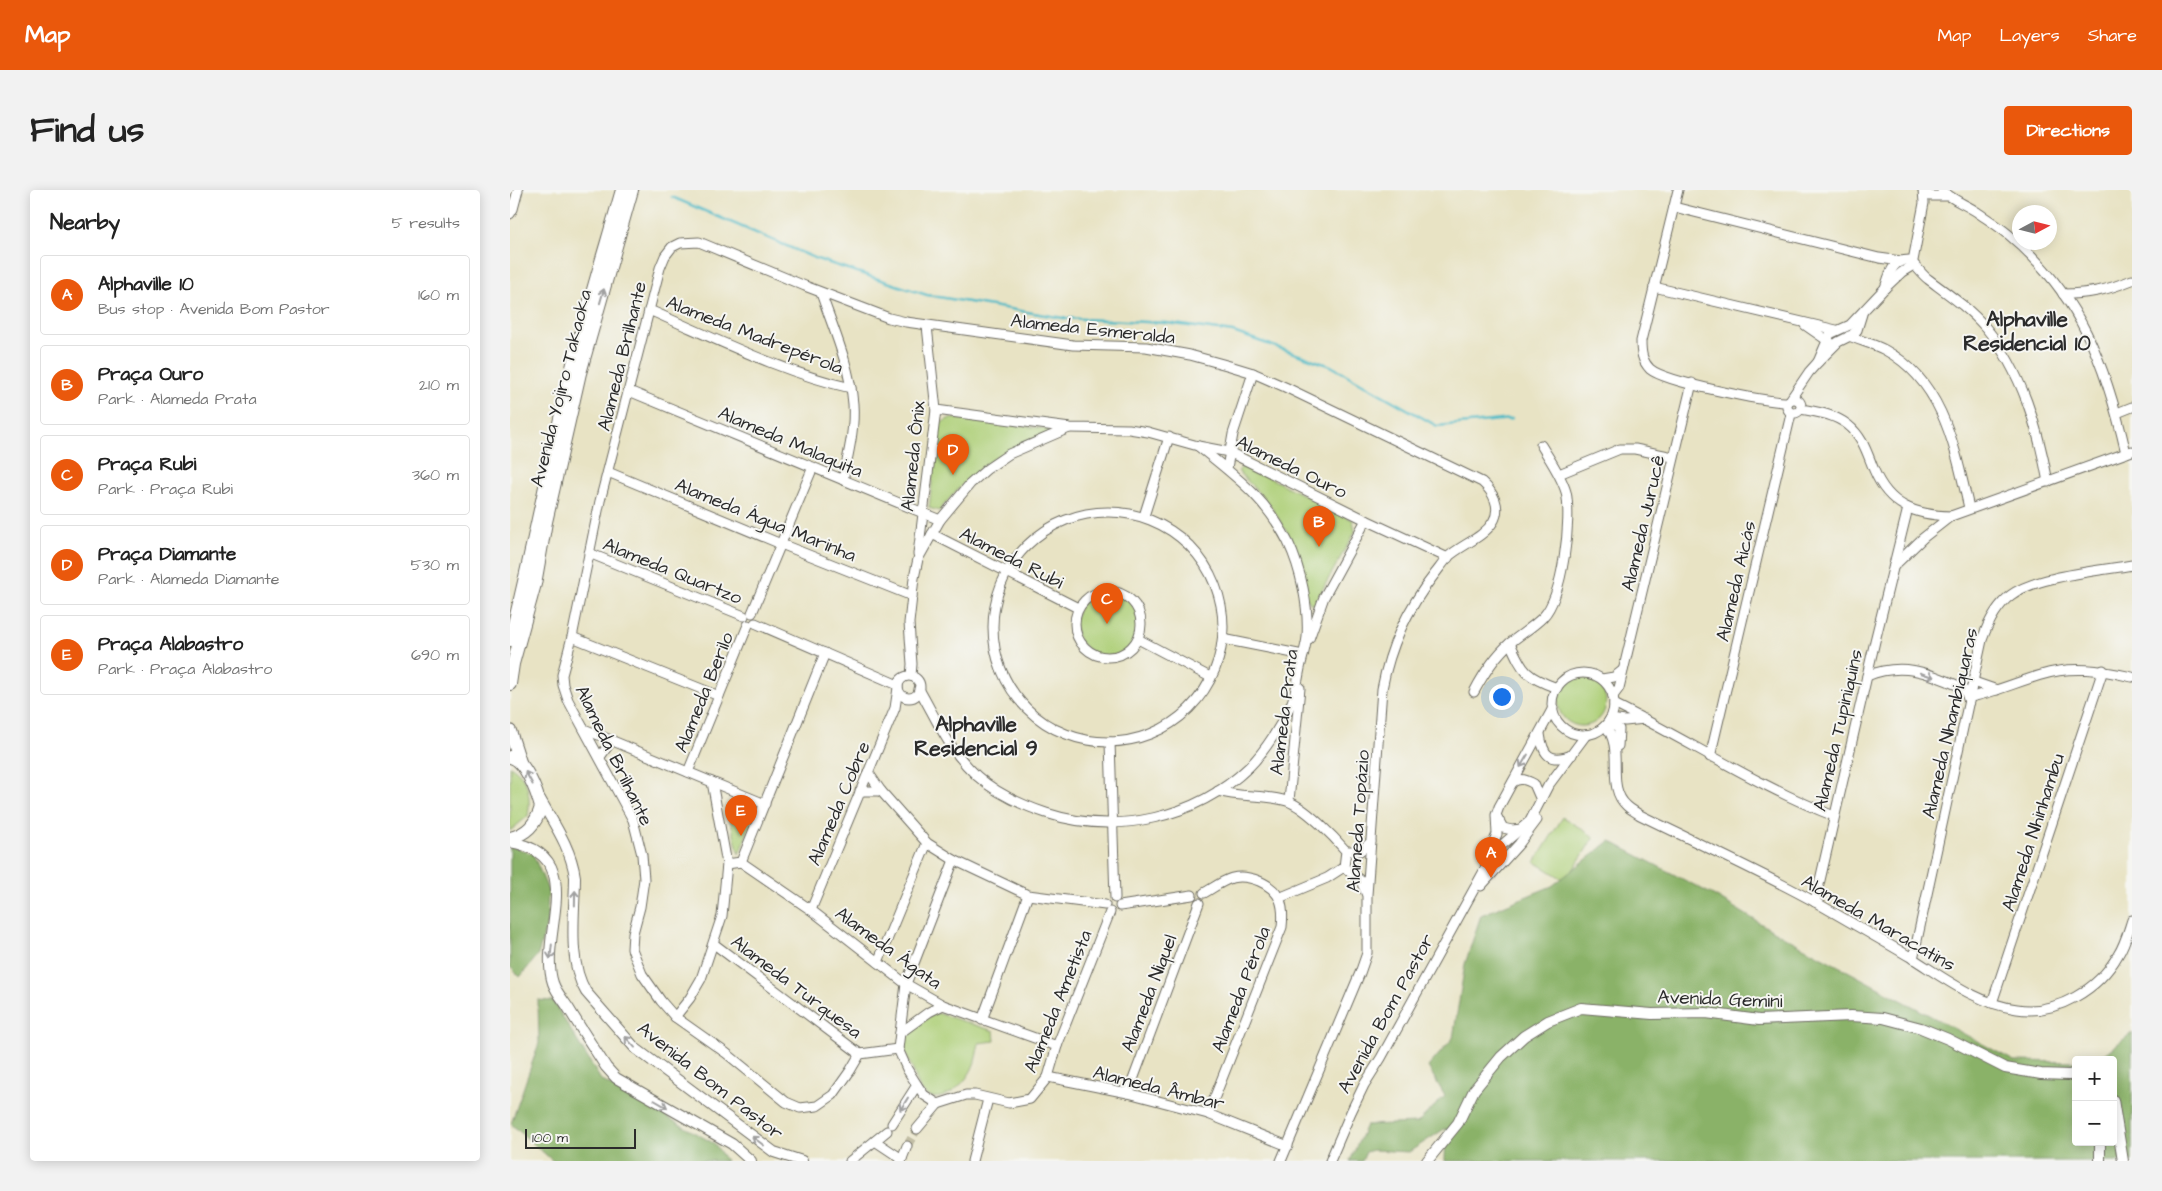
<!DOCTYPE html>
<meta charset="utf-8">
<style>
body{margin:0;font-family:"Architects Daughter",sans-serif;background:#f2f2f2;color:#222}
.controls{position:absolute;right:15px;bottom:15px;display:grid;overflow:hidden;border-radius:5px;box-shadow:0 2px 12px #0003}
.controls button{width:45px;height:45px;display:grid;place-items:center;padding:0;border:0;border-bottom:1px solid #e0e0e0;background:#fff;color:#222;font:25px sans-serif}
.compass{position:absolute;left:1502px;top:15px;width:45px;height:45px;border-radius:50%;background:#fff;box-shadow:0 2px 12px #0003;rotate:83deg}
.scale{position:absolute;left:15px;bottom:12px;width:111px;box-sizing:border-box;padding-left:5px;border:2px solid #2b2b2b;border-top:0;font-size:14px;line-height:18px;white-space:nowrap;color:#2b2b2b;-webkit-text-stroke:4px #f6f6f2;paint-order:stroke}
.you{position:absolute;left:991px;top:506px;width:18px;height:18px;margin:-12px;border:4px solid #fff;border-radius:50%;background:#1a73e8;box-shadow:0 0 0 8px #1a73e833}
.badge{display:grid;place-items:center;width:32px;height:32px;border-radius:50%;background:#ea580c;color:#fff;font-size:16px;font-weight:700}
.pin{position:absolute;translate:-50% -41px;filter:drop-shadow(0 1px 2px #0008)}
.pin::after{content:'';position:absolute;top:26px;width:18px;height:15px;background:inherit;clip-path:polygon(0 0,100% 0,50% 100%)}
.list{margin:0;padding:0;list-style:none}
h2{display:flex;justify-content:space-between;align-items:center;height:65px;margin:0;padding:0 20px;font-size:21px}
h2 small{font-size:16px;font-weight:400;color:#767676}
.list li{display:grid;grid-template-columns:32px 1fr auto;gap:15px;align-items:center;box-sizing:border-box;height:80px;margin:0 10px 10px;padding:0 10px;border:1px solid #e0e0e0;border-radius:5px}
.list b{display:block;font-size:19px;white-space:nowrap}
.list p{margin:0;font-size:16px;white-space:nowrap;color:#767676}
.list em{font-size:16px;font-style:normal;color:#767676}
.map{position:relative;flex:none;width:1622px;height:971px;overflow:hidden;border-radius:5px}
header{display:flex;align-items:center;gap:30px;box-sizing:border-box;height:70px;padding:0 25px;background:#ea580c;color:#fff}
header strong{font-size:24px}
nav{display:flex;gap:28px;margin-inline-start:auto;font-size:18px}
.intro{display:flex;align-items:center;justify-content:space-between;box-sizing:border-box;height:120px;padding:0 30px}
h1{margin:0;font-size:35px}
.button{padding:12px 22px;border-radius:5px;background:#ea580c;color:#fff;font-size:18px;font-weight:700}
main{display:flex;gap:30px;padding:0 30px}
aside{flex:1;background:#fff;border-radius:5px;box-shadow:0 2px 12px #0003}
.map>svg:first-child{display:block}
</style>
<header>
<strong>Map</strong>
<nav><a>Map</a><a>Layers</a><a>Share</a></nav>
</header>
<div class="intro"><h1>Find us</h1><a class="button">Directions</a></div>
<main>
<aside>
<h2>Nearby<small>5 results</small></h2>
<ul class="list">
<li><span class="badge">A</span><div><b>Alphaville 10</b><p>Bus stop · Avenida Bom Pastor</p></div><em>160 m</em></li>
<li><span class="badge">B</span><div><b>Praça Ouro</b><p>Park · Alameda Prata</p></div><em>210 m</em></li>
<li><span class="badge">C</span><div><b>Praça Rubi</b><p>Park · Praça Rubi</p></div><em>360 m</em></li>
<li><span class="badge">D</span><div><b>Praça Diamante</b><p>Park · Alameda Diamante</p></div><em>530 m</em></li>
<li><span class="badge">E</span><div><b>Praça Alabastro</b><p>Park · Praça Alabastro</p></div><em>690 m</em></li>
</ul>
</aside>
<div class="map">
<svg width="1622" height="971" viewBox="0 0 1622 971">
<rect width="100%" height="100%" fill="#f6f6f2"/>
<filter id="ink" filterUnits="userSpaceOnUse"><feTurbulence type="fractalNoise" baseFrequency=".02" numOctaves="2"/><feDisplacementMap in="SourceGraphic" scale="10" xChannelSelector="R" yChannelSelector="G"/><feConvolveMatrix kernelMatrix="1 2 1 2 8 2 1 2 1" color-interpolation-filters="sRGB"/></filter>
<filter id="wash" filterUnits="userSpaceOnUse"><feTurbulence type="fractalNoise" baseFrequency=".0096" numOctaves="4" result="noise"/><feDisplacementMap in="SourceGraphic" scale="20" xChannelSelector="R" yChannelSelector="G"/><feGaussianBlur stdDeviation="1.12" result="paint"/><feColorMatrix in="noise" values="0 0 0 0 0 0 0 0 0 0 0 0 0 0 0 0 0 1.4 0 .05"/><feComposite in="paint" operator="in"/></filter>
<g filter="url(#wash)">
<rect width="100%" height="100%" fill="#e8e3c4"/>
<g fill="#adcf77" stroke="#6c7d51">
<path d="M440,228L547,240C523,250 497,259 476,274C458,287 443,304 429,321L419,318L429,234Z"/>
<path d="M734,275L843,330L845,342L803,416L797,409L777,342L760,315L728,281Z"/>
<circle cx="597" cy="434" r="32"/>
<circle cx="1072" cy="512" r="24"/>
<path d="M0,576C19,587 21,607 18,626L0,641Z"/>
<path d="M217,618L244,627L229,664Z"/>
<path d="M1053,627L1084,647L1056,691L1025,672Z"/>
<path d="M427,823L484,841L485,851L469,853C467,861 466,872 462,879C454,896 427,920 411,900C407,894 405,884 402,878C398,868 392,860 396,849C400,835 416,829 427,823Z"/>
</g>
<g fill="#8ab268" stroke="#5a6e4a">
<path d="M1100,651L1205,706L1258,738L1504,871L1566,872V952H1603V870H1586L1622,843V971H935L936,938L899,962L863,960L856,962L852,971H840L856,935L907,933L935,906L918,877L943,848L955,774L971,725L1042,696Z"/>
<path d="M0,656L23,664L38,700L37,733L28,765L10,787L0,777Z"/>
<path d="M28,810L43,811L91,890L205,954L216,971H43L1,934L29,853Z"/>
</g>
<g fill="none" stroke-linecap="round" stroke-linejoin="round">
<path stroke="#4cb9c6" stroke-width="2.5" d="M162,7L307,69L417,105L553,128L657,133L723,142L821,176L927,236L1002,229"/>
</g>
</g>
<g filter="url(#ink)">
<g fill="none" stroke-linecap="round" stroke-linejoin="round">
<path stroke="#c2bea5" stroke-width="9" stroke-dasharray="9 4.5" stroke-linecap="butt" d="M397,956L407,939"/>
<g stroke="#6d6b61" stroke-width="11">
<g id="minor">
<path d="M1168,0L1131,151C1131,162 1132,171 1140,179C1155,192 1256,212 1278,212"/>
<path d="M1413,0L1420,6H1438"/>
<path d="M1432,0C1442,10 1455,14 1467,22C1477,29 1488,36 1498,44C1570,104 1596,175 1616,263"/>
<path d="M1164,17L1369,68L1391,71"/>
<path d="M0,24L3,19L8,0"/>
<path d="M1144,97L1326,140"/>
<path d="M1375,98C1380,83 1382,70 1399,70C1406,75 1411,84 1418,89C1438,104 1459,118 1476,138C1512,182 1528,238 1538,292"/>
<path d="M311,103C323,138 340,176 343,214C345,239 338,265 333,290"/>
<path d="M1553,104C1580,104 1597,100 1622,90"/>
<path d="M139,120C202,147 273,183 341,198"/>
<path d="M1295,135L1321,153"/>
<path d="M1339,146C1351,151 1364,154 1375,160C1434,192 1445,259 1459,318"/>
<path d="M1308,172L1320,144L1340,135L1375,98L1392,82L1402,76L1414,13L1413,0"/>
<path d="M119,201L430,330"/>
<circle cx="1284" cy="216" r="7"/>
<path d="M1280,210L1299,182L1308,172L1328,152L1342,145L1347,140L1352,124"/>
<path d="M1291,219C1307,222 1324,224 1338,235C1353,247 1357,263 1364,280C1379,316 1405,325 1441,326"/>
<path d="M426,220L560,238L619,239L638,242L688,256L719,262L856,330L938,368"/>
<path d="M1607,223L1622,217"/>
<path d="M717,278L723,244L743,183"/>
<path d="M98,282L271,354L402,406"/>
<path d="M1049,284L1110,259H1125L1163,267"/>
<circle cx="598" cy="437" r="115"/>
<path d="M634,326L659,247"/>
<path d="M422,344L568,418"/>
<path d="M79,363L234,426"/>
<path d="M408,364L426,220L417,136"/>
<path d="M1384,376L1413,348L1441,326L1622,261"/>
<circle cx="598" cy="434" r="33"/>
<path d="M242,423L303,277"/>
<path d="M245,433L388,495"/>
<path d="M62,447L209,506"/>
<path d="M628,449L700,487"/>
<path d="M713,449L793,465"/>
<path d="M799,449L814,407L856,330"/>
<path d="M1000,453C1013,482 1016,487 1047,498"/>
<circle cx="1073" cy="514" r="31"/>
<path d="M401,486L402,474L399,433L404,388L408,369L430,330L460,294L477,279L499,264L559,238"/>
<path d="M1357,486C1391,472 1419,482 1451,497L1456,503L1459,512"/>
<circle cx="399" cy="497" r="11"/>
<path d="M1092,489L1104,487L1113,480"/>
<path d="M1464,492L1487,500"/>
<path d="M409,499C428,532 438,559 467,586C486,603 512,615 536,623C606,646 686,628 739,577C756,560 772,534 782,512C787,500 788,486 791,474C793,465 796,456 797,447C799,417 791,379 778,352C755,307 725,286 688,256"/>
<path d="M964,502C974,483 984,467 1000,453C1011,444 1023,437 1033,427C1053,406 1062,329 1056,302C1051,285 1040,270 1031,255"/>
<path d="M1103,506L1109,498L1182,193"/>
<path d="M1461,507C1485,502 1507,492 1531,485C1562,475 1591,480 1622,487"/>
<path d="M1104,514C1178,550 1247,596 1324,626"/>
<path d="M1100,529L1115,531L1135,529"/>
<path d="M1099,531L1109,539L1108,556"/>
<path d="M1095,536C1116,558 1094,596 1117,616C1121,620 1126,622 1130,625C1189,654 1249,681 1307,713C1338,731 1370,749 1402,768C1434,788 1468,814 1507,819C1547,825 1589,799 1608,765C1615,754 1618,742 1622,730"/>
<path d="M74,539L255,614"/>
<path d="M1030,544C1033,566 1040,573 1062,565"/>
<path d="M600,552L605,708"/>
<path d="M90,567L102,550"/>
<path d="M1200,567L1281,224"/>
<path d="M178,582L238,435"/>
<path d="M358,582L371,601L417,653L444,670L518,705L595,715"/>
<path d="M1003,592C1010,587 1017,590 1024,594L1031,610"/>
<path d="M350,601H371"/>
<path d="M708,601C730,608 755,604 777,611C795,617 824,647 836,661L834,677L851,691L856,703"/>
<path d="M779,611L790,498"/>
<path d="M987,627L993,638L1002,640L1012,639"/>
<path d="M836,661H850L861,652"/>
<path d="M978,665L987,644L986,625L989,617L1043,518"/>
<path d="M444,670L396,794L388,859L397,879L407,895L414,905L428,914L456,905H465L499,913L520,909L538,887L547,856L600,722"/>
<path d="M231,672L301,720L396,794L433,815L547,856"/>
<path d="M217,674L231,672L315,463"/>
<path d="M971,696L1009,654L1027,630"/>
<path d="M694,703C703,698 712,691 722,688C738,684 763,693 770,710C773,718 773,728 772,737L698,924"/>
<path d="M769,708L817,688L834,677"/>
<path d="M1305,712L1365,451L1398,318"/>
<path d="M610,716L682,705"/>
<path d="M301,720L385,518L388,498"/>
<path d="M204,754L350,864"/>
<path d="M1403,769L1472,450C1478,433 1486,416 1501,405C1526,386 1590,381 1622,375"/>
<path d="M368,772L417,653"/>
<path d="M1482,813L1593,480"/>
<path d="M165,827L180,808L191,789L212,726L217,674L202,592"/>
<path d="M472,830L518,705"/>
<path d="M390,843L419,822L433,815"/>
<path d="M388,859L350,864L340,881L323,905L307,916L290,918L276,912L216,863L165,827L151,811L132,784L122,759L123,743L130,717L134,689L132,665L123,630L58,510L53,495L52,485L62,447L90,311L150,78L155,66L162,57L170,53L189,52L295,96L379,128L396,132L563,155L636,157L680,165L720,176L743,183L775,197L972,292C983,302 992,317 983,332C973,348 951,355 938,367C933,373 928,380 924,385C897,419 880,456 872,499L857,705V763L850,783L771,971"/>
<path d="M538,887L618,903L698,924L778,956"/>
<path d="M618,903L689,713"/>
<path d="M382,934L407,895"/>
<path d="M407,939L428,914"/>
<path d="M365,951L392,969"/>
<path d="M340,971L377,941"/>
<path d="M391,971L397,956"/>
<path d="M462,971L478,909"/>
<path d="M820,971L841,922L854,895L871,868L985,661L1020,631L1038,596L1076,545"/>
</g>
</g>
<g stroke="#6d6b61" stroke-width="12">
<g id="tertiary">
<path d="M30,609C44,634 61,658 65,687C65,723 57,771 76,802L125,858L264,962L292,971"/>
<path d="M0,652C81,665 27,745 43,793C46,802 54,811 59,819C71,839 84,858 96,877L106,888L222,954L241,971"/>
<path d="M1603,910L1613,971"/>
<path d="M1590,952V971"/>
<path d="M917,971L948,933L964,900L991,867L1014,846L1038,831L1071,818L1142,824L1196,823L1249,830L1341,826L1373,828L1411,838L1438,849L1495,878L1531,884L1559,885L1566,883"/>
</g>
</g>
<g stroke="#6d6b61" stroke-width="14">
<g id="secondary">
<path d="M0,450C22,364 38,277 59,190C74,126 94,63 112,0"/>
<path d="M0,494L3,474L25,394L36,332L70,183L122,0"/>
<path d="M0,541L10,572"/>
<path d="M0,567C15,569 27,603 31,617C26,634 17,644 0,648"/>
</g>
</g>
<use href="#minor" stroke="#fff" stroke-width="9"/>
<use href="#tertiary" stroke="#fff" stroke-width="10"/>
<use href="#secondary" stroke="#fff" stroke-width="12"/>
</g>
<defs><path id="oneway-shaft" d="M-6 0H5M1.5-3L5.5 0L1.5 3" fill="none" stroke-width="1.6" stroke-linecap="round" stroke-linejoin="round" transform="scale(1.25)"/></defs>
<g stroke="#a0a0a0">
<use href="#oneway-shaft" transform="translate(92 106) rotate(-74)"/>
<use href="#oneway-shaft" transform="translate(1417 485) rotate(18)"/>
<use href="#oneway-shaft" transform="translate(1014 571) rotate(121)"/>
<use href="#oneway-shaft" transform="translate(19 588) rotate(-119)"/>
<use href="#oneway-shaft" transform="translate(65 708) rotate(-89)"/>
<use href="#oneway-shaft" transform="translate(41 762) rotate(96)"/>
<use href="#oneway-shaft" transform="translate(120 852) rotate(-132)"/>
<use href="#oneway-shaft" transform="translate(151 914) rotate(30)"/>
<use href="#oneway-shaft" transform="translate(394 914) rotate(122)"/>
<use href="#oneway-shaft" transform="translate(248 951) rotate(-143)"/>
</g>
</g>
<g text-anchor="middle" stroke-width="4" stroke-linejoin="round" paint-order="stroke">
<g font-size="19" fill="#2b2b2b" stroke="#f6f6f2">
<text transform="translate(583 138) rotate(6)" y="7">Alameda Esmeralda</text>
<text transform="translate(245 144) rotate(21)" y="7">Alameda Madrepérola</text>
<text transform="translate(111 166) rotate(-76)" y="7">Alameda Brilhante</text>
<text transform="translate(50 198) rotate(-76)" y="7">Avenida Yojiro Takaoka</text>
<text transform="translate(281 251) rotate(23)" y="7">Alameda Malaquita</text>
<text transform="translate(402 266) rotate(-84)" y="7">Alameda Ônix</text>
<text transform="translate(782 276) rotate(26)" y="7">Alameda Ouro</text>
<text transform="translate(256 329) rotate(22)" y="7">Alameda Água Marinha</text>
<text transform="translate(1132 333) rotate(-77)" y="7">Alameda Jurucê</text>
<text transform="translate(502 367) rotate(27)" y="7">Alameda Rubi</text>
<text transform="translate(163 380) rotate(22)" y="7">Alameda Quartzo</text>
<text transform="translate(1225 391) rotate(-77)" y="7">Alameda Aicás</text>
<text transform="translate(193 502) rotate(-68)" y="7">Alameda Berilo</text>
<text transform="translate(773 522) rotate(-83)" y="7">Alameda Prata</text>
<text transform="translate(1439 533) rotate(-77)" y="7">Alameda Nhambiquaras</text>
<text transform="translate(1327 540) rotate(-77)" y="7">Alameda Tupiniquins</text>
<text transform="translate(105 565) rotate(64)" y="7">Alameda Brilhante</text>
<text transform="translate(328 613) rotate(-67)" y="7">Alameda Cobre</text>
<text transform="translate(847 631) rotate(-86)" y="7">Alameda Topázio</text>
<text transform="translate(1522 642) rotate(-72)" y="7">Alameda Nhinhambu</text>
<text transform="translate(1369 732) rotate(30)" y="7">Alameda Maracatins</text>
<text transform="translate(379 757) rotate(36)" y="7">Alameda Ágata</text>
<text transform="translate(287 796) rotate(37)" y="7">Alameda Turquesa</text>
<text transform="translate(730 799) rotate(-69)" y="7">Alameda Pérola</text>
<text transform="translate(638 803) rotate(-69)" y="7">Alameda Niquel</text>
<text transform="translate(1210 808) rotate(2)" y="7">Avenida Gemini</text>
<text transform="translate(547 811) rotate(-68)" y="7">Alameda Ametista</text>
<text transform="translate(875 823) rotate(-61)" y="7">Avenida Bom Pastor</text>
<text transform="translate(201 890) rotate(38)" y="7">Avenida Bom Pastor</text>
<text transform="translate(649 897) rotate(14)" y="7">Alameda Âmbar</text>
</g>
<g font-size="21" font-weight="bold" fill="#2b2b2b" stroke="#f6f6f2">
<text x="1517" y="136">Alphaville<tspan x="1517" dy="24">Residencial 10</tspan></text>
<text x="466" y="541">Alphaville<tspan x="466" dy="24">Residencial 9</tspan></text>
</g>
</g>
</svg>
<div class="controls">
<button>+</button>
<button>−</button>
</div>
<svg class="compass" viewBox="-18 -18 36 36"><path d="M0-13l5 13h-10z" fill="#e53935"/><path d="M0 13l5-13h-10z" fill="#767676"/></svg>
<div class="scale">100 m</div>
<div class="you"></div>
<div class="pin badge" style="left:981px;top:688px">A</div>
<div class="pin badge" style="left:809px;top:357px">B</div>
<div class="pin badge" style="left:597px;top:434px">C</div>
<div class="pin badge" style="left:443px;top:285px">D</div>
<div class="pin badge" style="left:231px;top:646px">E</div>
</div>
</main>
